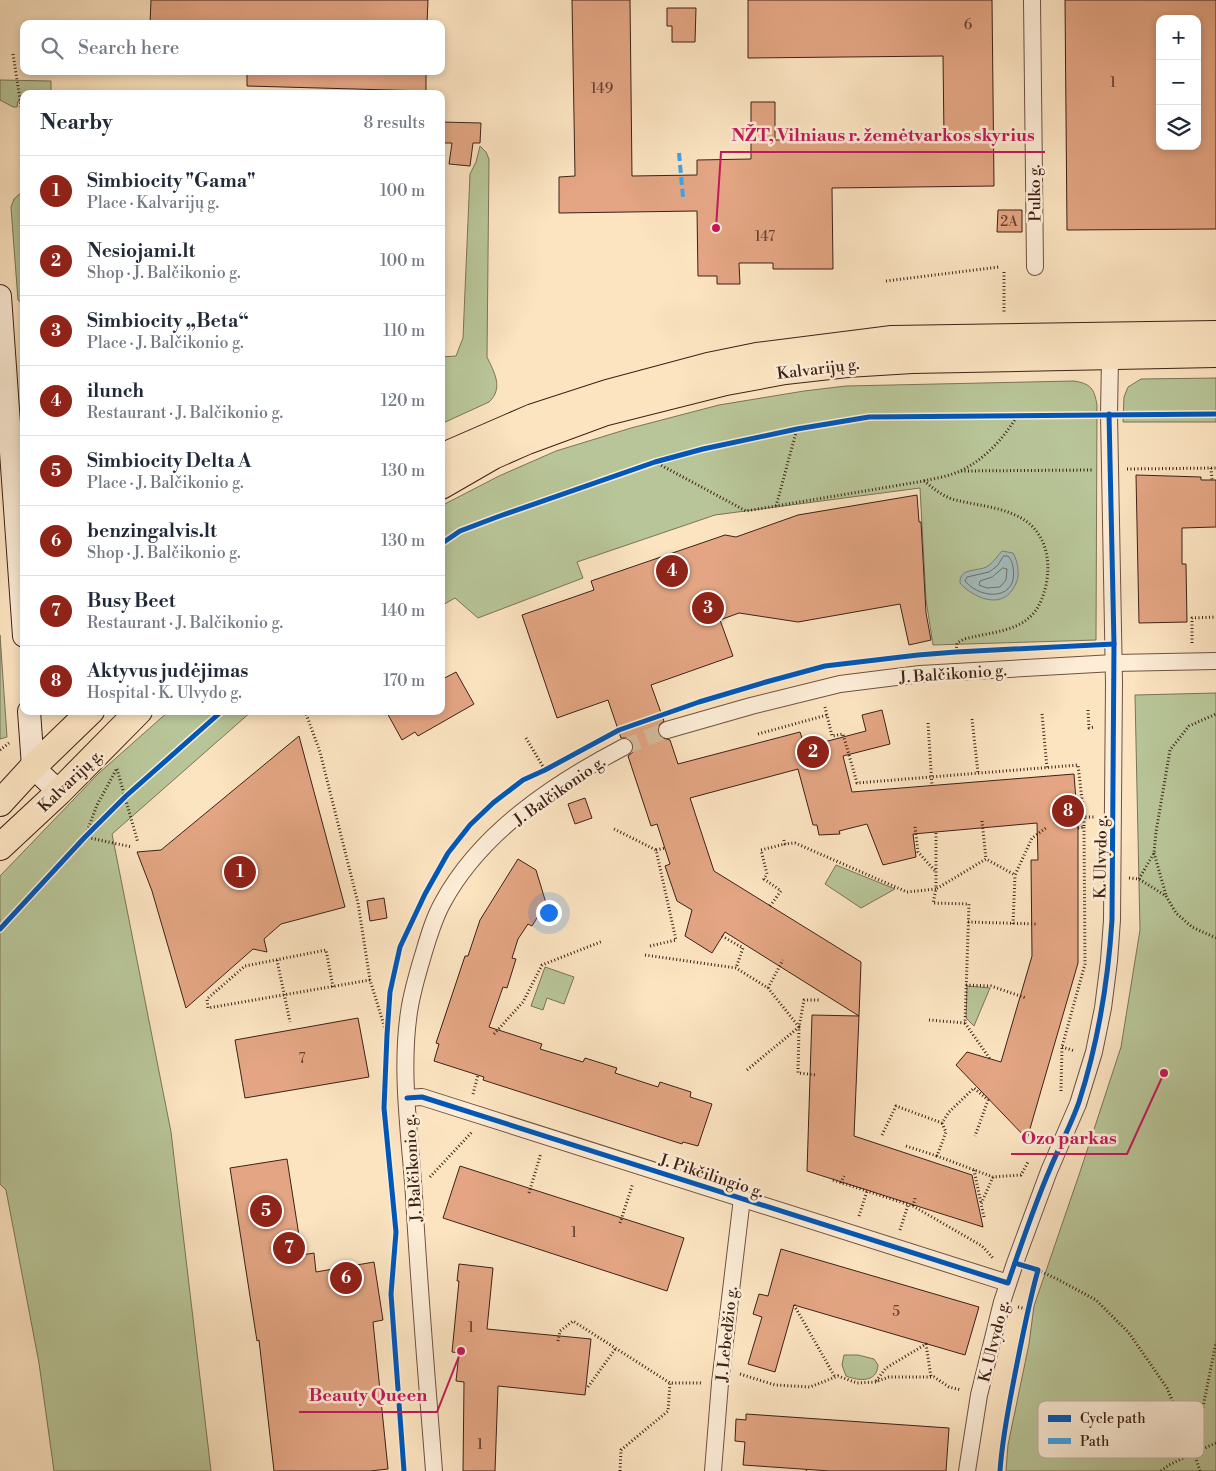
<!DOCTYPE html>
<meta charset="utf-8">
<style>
body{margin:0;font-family:"Libre Bodoni",serif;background:#f6f6f7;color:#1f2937}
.controls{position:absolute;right:15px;top:15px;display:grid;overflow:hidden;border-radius:10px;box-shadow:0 2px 8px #0003}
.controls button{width:45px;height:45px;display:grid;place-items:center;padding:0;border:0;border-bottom:1px solid #e0e1e3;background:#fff;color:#1f2937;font:25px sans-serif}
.you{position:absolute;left:548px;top:912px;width:18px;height:18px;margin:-12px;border:4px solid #fff;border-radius:50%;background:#1a73e8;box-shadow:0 0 0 8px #1a73e833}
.badge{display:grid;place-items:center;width:32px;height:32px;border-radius:50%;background:#8f2418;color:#fff;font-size:16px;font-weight:700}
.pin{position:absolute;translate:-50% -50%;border:2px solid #fff;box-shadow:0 1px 5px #0006}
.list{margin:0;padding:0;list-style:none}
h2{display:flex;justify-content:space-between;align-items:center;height:65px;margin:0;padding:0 20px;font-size:21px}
h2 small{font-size:16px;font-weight:400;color:#747a83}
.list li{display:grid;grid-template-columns:32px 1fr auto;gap:15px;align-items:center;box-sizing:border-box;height:70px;padding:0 20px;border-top:1px solid #e0e1e3}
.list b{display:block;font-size:19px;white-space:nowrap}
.list p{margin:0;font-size:16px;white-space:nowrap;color:#747a83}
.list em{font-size:16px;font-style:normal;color:#747a83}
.icon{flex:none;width:28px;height:28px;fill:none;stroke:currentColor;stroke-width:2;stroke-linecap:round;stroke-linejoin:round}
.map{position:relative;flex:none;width:1216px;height:1471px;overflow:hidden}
.search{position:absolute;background:#fff;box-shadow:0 2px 8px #0003;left:20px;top:20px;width:425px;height:55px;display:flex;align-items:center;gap:12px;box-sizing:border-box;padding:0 18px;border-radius:10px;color:#747a83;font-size:19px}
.panel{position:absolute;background:#fff;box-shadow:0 2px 8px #0003;left:20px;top:90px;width:425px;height:625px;border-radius:10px}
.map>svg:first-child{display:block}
</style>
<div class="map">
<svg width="1216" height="1471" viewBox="0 0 1216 1471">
<rect width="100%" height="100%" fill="#fce4c1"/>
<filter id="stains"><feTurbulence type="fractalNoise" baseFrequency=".004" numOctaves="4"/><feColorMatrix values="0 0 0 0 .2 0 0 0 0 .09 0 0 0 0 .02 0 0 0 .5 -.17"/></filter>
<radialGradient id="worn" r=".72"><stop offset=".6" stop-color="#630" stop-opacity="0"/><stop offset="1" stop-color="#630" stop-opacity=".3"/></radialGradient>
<g fill="#b8c598" stroke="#7b7358">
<path d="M0,80L51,81V94H24V101H18L17,107H13L0,100Z"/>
<path d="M480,146L486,152L489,159L487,357C494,372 504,388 489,402L441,424V357L456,356L463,338L470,174L476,162Z"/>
<path d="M24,190V305L18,300L11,207L14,199Z"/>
<path d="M1216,378V422H1123L1124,397L1128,387L1141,379Z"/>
<path d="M1074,381C1091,384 1094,388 1097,405L1096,640L933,645L926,600L920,488L715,515L577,562L583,578L478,618L455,598L441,606V506L499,476L556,451L631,428L719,405L804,391L846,386Z"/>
<path d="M0,635L7,737L0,739Z"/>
<path d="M1216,693V1471H1006L1008,1445L1029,1344L1034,1306L1081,1169L1121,1047L1140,930L1135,695Z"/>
<path d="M169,711H252L112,834L171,1132L211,1471H54L39,1363L6,1190L0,1184V876L99,773Z"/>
<path d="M836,865L895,889L861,908L825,884Z"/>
<path d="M545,967L574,977L564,1004L547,998L543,1010L531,1006Z"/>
<path d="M967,986L990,988L974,1026L966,1018Z"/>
<path d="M844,1355H858L874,1359L878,1365C877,1383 859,1381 846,1376L842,1365Z"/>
</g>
<path fill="#a4bcbd" stroke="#7b7e7b" d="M1002,551L1013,553C1016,558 1018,565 1018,571C1019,578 1016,584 1013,589C1000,610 972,597 960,583C959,567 979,572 988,566C994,562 997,556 1002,551Z"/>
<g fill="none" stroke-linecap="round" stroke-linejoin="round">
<g stroke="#716e6a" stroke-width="1">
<path d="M1004,556H1008C1011,559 1012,562 1013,567C1019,600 982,601 965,581L967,577L989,572L997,566Z"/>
<path d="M1003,568L1007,569L1006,580L1000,587L987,588L979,585L980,581L992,577Z"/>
</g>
</g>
<g fill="#e3a583" stroke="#3e2117" fill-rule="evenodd">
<path d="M151,0H428L427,24H150Z"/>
<path d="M572,0H630L632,176L697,175V160L751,159V102H775V140L944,138L943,56L748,58V0H992L994,186L832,188L833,269H773V263H739L740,284H717V276H698L697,211L559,213V177L575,176Z"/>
<path d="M1065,0H1216V229L1067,230ZM1160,19H1197V146H1160Z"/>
<path d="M667,8H696L695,42H672V26H667Z"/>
<path d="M247,71H426V91L247,86Z"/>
<path d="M441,122L481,123L480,143H473L470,166L449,164L452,143H441Z"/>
<path d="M998,210H1022V232H997Z"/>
<path d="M1136,475L1201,477V480H1216V527L1182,528V564H1186L1187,622L1139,623Z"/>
<path d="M917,495L919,522H921L926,613L931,640L909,645L900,604L798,622L739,613L720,620L733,656L651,685L664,721L657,727V732L660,737L670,740L678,764L800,732L805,747L866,731L862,715L882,710L890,744L843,756L852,792L1074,774L1078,828V963L1027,1139L956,1065L967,1052L1001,1062L1032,956L1031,860H1038L1037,823L913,834L916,857L883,865L867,824L839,831L840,834L819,835L817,825H813L798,769L690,798L714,871L861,962L859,1016L725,932L712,953L685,936L692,910L677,901L665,866L670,864L657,824L651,826L628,756L633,752V743L629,738H621L608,700L557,718L522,615L594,590L591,581L725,535L736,537L798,515Z"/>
<path d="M456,672L474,704L418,736L415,732L402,740L386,711H441V680Z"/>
<path d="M299,736L345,907L281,924L264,939L267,952L253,949L186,1008L152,891L137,852L161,850Z"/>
<path d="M585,798L592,818L575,824L568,804Z"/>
<path d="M518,859L536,870L546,903L532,926L528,924L518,939L512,958L516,959L507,988L503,987L489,1027L542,1044L540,1049L583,1062L585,1058L617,1068L615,1073L658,1087L660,1082L691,1092L690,1097L712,1104L698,1146L683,1142L682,1144L539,1098L483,1080L484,1077L434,1061L439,1044L436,1043L465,956H468L480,920Z"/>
<path d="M384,898L387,918L370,921L367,901Z"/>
<path d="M812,1015L859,1016L854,1136L972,1175L983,1227L807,1171Z"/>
<path d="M358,1018L369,1077L245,1098L235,1040Z"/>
<path d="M287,1159L302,1255L314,1253L316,1272L374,1262L383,1320L373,1322L388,1469L370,1471H274L259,1340L257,1341L230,1168Z"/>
<path d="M460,1166L684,1238L667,1291L443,1218Z"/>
<path d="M781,1249L979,1307L965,1355L794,1305L775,1372L748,1364L762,1317L753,1314L759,1294L768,1296Z"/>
<path d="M459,1264L493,1268L487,1329L591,1339L585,1395L498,1386L495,1471H463L464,1382L456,1381L459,1353L452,1352L459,1281H457Z"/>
<path d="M746,1414L949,1428L946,1471H830L743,1465L745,1442L735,1441L736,1419L746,1420Z"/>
</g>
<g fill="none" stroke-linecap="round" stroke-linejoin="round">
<path stroke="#d6bd9f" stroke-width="16" stroke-dasharray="16 8" stroke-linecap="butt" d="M624,747L667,730"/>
<g stroke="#6e5242" stroke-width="18">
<g id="minor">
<path d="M1032,0L1035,267"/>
<path d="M667,730L751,706L840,684L920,674L1114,663L1216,661"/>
<path d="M407,1098L422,1097L1008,1283"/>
<path d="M434,1471C427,1380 419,1288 414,1196C410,1136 400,1072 409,1012C412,991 418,972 424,952C429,935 434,918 443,902C481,832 555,783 624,747"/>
<path d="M713,1471L720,1383L742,1198"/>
<path d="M967,1471L979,1395L1002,1302L1015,1263L1049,1171L1078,1104L1094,1052L1103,1008L1109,961L1112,920L1114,683L1109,414L1110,357"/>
</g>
</g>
<g stroke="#3e2117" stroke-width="24">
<g id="secondary">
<path d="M0,296L24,636"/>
<path d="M29,711L33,767L59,792"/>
</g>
</g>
<g stroke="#3e2117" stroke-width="28">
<g id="primary">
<path d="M441,457L533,417L607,393L708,366L757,356L892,339L1216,334"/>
<path d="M441,486L493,456L527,441L603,413L726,382L785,371L847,364L912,360L1216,354"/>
<path d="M0,803L33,767L91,711"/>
<path d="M0,847L59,792L139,711"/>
</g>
</g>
<g stroke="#3e2117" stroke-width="3" stroke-dasharray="1 2.5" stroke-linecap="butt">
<path d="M13,54L23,119L24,130"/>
<path d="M1004,272V313"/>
<path d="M886,281L999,267"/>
<path d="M655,462L746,511L924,481C933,488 941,495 952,499C973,505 996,506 1015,515C1044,527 1052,557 1046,585C1036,632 1004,629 964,639L957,643L956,652"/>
<path d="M1211,468L1212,480"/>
<path d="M1127,469L1216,468"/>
<path d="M961,471L1093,470"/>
<path d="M924,481C936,478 951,476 962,470C985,459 1004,438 1017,416"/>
<path d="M776,506L797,429"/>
<path d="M1192,643V618L1216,617"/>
<path d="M825,707L832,736L843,734L857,783L1078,765L1084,817"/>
<path d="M1088,710L1089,728L1095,727"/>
<path d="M305,711L320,752L358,903L370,980L387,1035"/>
<path d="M1042,714L1047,768"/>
<path d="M972,719L978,773"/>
<path d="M928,723L932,786"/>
<path d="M758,734L827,715"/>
<path d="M526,738L545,770"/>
<path d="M0,750L9,743"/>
<path d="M117,769L138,843"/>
<path d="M116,770L97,805L85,837L132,847"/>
<path d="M982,821L986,859"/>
<path d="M915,827L918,852L936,872"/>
<path d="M1078,828L1084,827V817H1095"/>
<path d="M614,829L656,850"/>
<path d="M784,840L785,844L795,843L907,892L936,889V832"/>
<path d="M1154,853L1166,895"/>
<path d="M1129,878L1139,879L1166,896L1176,913L1192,927L1216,938"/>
<path d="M1139,879L1154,853L1156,832L1170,750L1189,726L1216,714"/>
<path d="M770,906L781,891L764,879L767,874L761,850L785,844"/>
<path d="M968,922L1038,924"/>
<path d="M1013,924L1015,875"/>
<path d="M722,936L743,948L736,968"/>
<path d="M650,946L676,940L656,850L665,848"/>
<path d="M645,955L736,968L768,988L799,1027L798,1073L816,1075"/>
<path d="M277,960L290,1022"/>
<path d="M966,985L991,986L1026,998"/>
<path d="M333,987L326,950L245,966L207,999L208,1008L370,980"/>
<path d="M768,988L783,960"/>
<path d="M929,1020L965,1023L969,904L933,903L936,889L986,859L1015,875L1032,838L1046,828"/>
<path d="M965,1023L990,1059"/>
<path d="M494,1034L523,1002L542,965L603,941"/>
<path d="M1062,1047L1075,1051"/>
<path d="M747,1070L799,1027L804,1000H819"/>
<path d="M1061,1091L1062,1047L1085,964L1084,827"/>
<path d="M473,1094L478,1075"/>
<path d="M942,1123L946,1132L937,1156L993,1177L1021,1175L1028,1162"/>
<path d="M882,1135L896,1106L942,1123L949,1112L974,1088L988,1100L975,1136"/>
<path d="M906,1146L937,1156"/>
<path d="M974,1170L981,1203"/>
<path d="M430,1177L472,1132"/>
<path d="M833,1180L913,1206L982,1246L993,1258"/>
<path d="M841,1183L844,1176"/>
<path d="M529,1193L541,1153"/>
<path d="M913,1206L915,1198"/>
<path d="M859,1216L867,1191"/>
<path d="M984,1217L981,1204L993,1177"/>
<path d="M620,1223L633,1183"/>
<path d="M900,1230L908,1205"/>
<path d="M1038,1270L1057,1279L1096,1300L1129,1333L1167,1388L1194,1453"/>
<path d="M794,1305L835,1377"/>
<path d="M1018,1307L1027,1309"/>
<path d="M558,1341L560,1331L573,1321L670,1383"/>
<path d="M740,1374L775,1385L810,1387L838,1376L857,1383L875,1382L889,1377H934L949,1387L961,1390"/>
<path d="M876,1381L886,1368L926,1344L931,1377"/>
<path d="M588,1387L616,1348"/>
<path d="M1194,1452L1216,1342"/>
<path d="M620,1471L621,1450L668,1411L670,1383H703"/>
<path d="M806,1471L808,1470V1471"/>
<path d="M1161,1471L1169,1465L1194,1453"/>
<path d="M1200,1471L1194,1453L1216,1443"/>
</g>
<use href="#minor" stroke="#fdedd7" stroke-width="16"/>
<use href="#secondary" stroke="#fdedd7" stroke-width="22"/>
<use href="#primary" stroke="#fce4c1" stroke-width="26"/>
<path stroke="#3fa2ea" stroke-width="4" stroke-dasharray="8 4" stroke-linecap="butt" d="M679,153L683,197"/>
<g stroke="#fdedd7" stroke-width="8">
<g id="cycleway">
<path d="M441,544L460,531L497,517L655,462L703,449L797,429L869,417L1216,414"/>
<path d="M0,929L85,837L126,796L222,711"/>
<path d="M407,1098L422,1097L1008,1283C1021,1245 1034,1206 1050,1169C1059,1147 1071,1125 1079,1102C1098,1043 1108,982 1112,920L1114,644L1109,414"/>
<path d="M404,1471L391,1294L396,1232L384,1108L387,1035L390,992L400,947L425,894L448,853L470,825L493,803L523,780L545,770L619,730L699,702L766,682L825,666L918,655L956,652L1114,644"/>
<path d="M1000,1471C1002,1440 1008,1410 1014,1379C1021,1343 1028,1306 1038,1270L1015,1263"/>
</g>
</g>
<use href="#cycleway" stroke="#0057b8" stroke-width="5"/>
</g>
<g text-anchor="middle" stroke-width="5" stroke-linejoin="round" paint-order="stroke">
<g font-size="14" fill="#674232">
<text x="968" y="29">6</text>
<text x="1113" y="87">1</text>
<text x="602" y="93">149</text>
<text x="1009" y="226">2A</text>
<text x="765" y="241">147</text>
<text x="302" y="1063">7</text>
<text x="574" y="1237">1</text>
<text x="896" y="1316">5</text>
<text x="471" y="1332">1</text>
<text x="480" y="1449">1</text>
</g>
<g font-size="16" fill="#3e2117" stroke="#fdedd7">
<text transform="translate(1034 193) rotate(-91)" y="6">Pulko g.</text>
<text transform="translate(818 368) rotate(-7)" y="6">Kalvarijų g.</text>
<text transform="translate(953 673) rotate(-4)" y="6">J. Balčikonio g.</text>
<text transform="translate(70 780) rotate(-44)" y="6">Kalvarijų g.</text>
<text transform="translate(559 790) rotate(-35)" y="6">J. Balčikonio g.</text>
<text transform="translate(1100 857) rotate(-89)" y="6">K. Ulvydo g.</text>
<text transform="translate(412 1168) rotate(-94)" y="6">J. Balčikonio g.</text>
<text transform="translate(712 1175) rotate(18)" y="6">J. Pikčilingio g.</text>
<text transform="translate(726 1334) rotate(-84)" y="6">J. Lebedžio g.</text>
<text transform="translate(993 1341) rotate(-76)" y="6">K. Ulvydo g.</text>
</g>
</g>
<rect x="1038" y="1401" width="166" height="57" rx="8" fill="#fdedd7" stroke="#c4b09d" stroke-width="1"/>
<rect x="1048" y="1415" width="23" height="7" fill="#0057b8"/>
<rect x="1048" y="1438" width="23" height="6" fill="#3fa2ea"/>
<g font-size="14" fill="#3e2117">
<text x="1080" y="1423">Cycle path</text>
<text x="1080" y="1446">Path</text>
</g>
<path fill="none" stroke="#c2185b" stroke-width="2" d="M716 228L721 152H1045M1164 1073L1127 1154H1011M461 1351L437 1412H299"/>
<g fill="#c2185b" stroke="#fdedd7" stroke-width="2">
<circle cx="716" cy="228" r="5"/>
<circle cx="1164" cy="1073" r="5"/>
<circle cx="461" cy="1351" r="5"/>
</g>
<g font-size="18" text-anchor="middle" font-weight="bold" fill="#c2185b" stroke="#fdedd7" stroke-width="5" stroke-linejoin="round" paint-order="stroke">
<text x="883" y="141">NŽT, Vilniaus r. žemėtvarkos skyrius</text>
<text x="1069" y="1144">Ozo parkas</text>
<text x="368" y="1401">Beauty Queen</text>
</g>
<rect width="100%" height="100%" filter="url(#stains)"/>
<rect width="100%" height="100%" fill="url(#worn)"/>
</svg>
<div class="controls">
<button>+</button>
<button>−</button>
<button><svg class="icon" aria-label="layers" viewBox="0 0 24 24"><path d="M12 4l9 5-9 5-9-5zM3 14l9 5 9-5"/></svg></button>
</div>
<div class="you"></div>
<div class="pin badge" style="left:240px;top:872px">1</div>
<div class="pin badge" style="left:813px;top:752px">2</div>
<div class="pin badge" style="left:708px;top:608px">3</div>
<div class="pin badge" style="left:672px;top:571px">4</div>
<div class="pin badge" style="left:266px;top:1211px">5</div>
<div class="pin badge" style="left:346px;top:1278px">6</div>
<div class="pin badge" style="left:289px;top:1248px">7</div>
<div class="pin badge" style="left:1068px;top:811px">8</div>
<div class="search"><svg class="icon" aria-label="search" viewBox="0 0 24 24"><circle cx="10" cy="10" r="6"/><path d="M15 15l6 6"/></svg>Search here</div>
<section class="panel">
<h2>Nearby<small>8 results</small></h2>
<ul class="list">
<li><span class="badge">1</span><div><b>Simbiocity &quot;Gama&quot;</b><p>Place · Kalvarijų g.</p></div><em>100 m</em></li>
<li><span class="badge">2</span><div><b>Nesiojami.lt</b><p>Shop · J. Balčikonio g.</p></div><em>100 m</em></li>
<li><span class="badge">3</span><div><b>Simbiocity „Beta“</b><p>Place · J. Balčikonio g.</p></div><em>110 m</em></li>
<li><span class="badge">4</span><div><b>ilunch</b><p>Restaurant · J. Balčikonio g.</p></div><em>120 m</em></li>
<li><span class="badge">5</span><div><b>Simbiocity Delta A</b><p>Place · J. Balčikonio g.</p></div><em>130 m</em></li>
<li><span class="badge">6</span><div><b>benzingalvis.lt</b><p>Shop · J. Balčikonio g.</p></div><em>130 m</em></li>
<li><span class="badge">7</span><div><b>Busy Beet</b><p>Restaurant · J. Balčikonio g.</p></div><em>140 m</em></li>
<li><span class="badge">8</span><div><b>Aktyvus judėjimas</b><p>Hospital · K. Ulvydo g.</p></div><em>170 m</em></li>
</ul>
</section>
</div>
